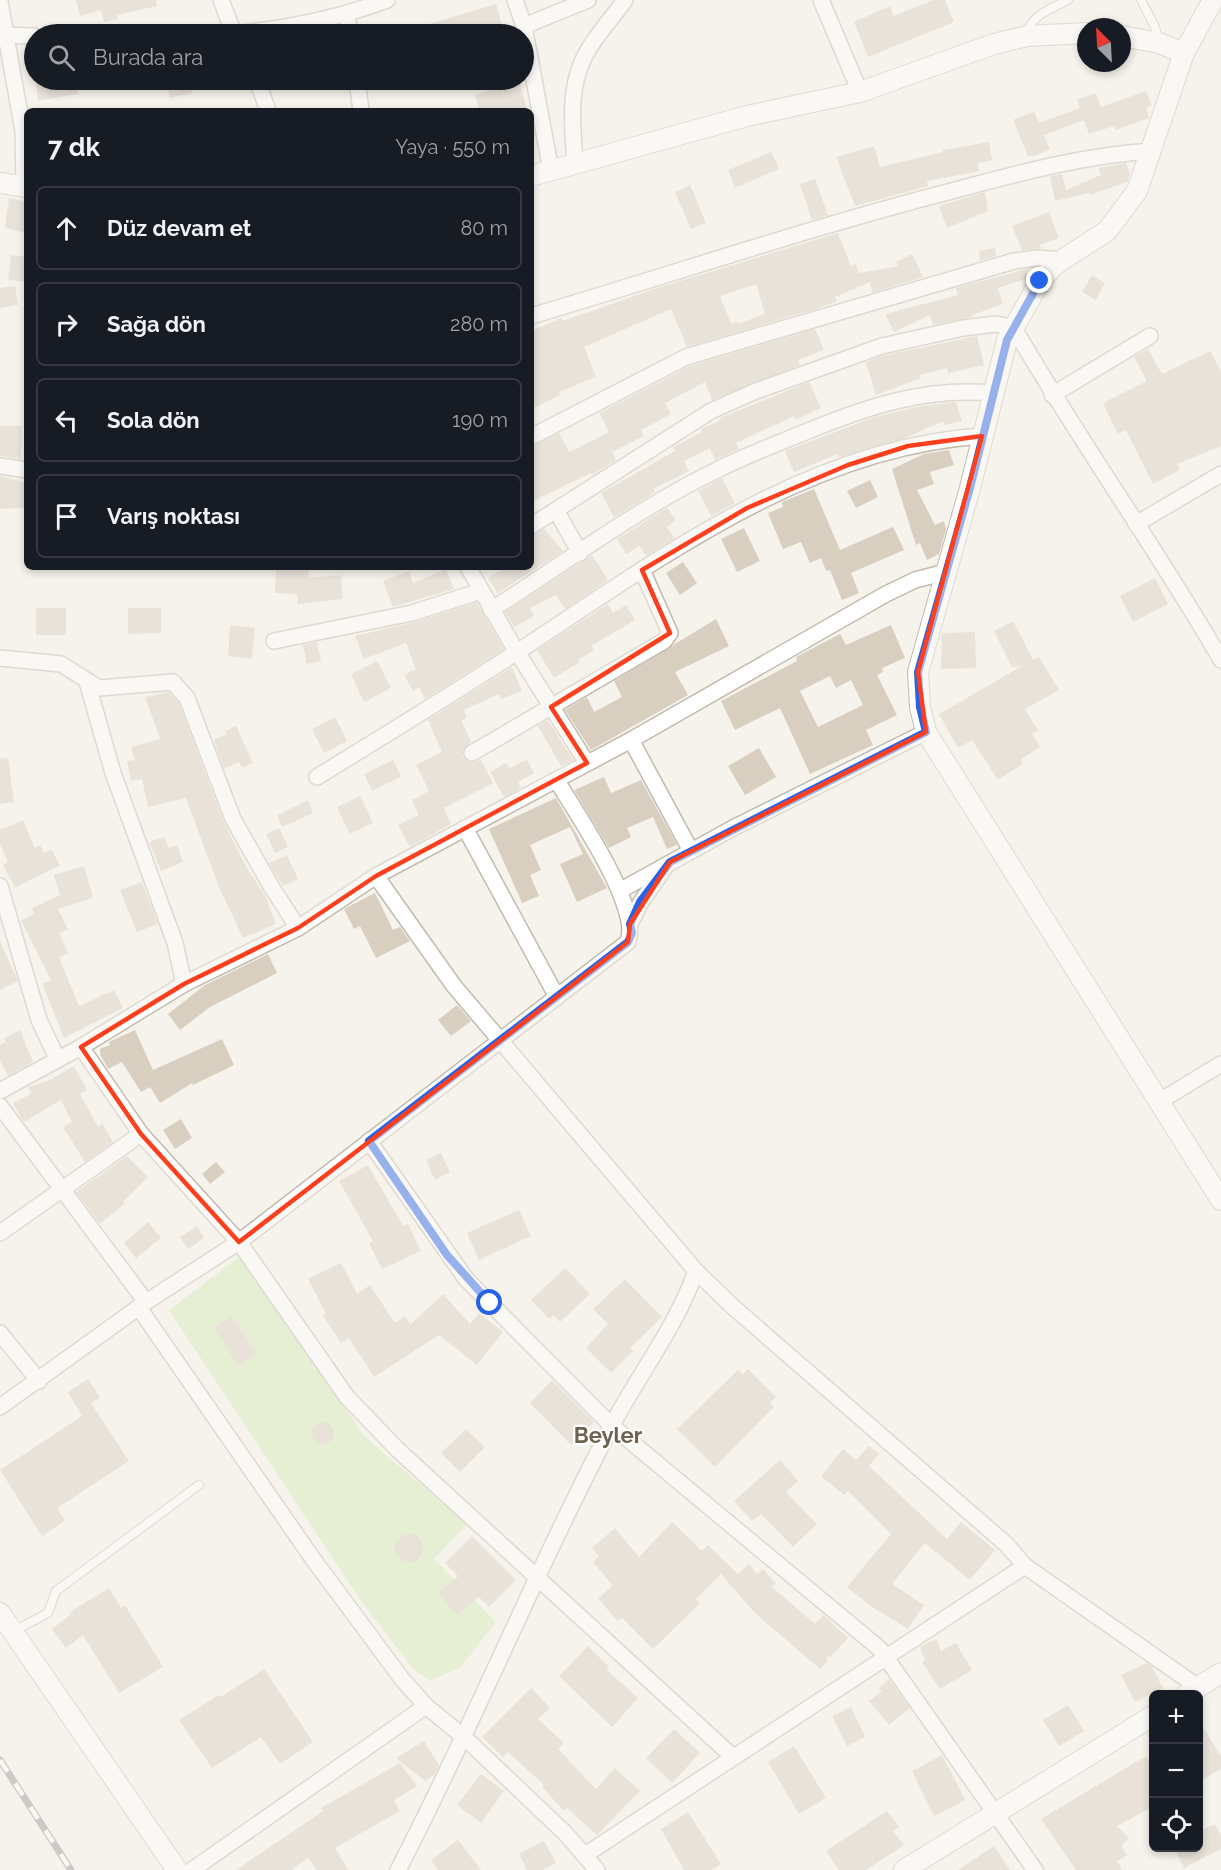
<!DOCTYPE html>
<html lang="tr">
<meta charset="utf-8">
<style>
body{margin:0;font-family:Raleway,sans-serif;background:#20242c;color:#f1f3f6}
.controls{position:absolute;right:18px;bottom:18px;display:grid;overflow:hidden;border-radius:9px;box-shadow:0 3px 9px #0003}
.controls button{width:54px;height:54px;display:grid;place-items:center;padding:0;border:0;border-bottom:2px solid #363941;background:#171b24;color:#f1f3f6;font:30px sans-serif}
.compass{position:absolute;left:1077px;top:18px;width:54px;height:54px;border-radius:50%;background:#171b24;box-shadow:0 3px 9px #0003;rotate:336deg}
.stop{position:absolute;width:18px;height:18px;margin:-14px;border:4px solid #2563eb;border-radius:50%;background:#fff}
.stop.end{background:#2563eb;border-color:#fff;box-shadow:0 2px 6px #0008}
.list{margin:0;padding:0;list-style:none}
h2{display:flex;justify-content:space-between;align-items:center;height:78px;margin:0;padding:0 24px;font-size:26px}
h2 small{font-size:20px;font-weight:400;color:#9ea1a6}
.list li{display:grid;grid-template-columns:39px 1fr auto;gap:18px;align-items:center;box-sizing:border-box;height:84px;margin:0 12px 12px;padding:0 12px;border:2px solid #363941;border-radius:9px}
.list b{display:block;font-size:22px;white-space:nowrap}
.list em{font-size:20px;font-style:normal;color:#9ea1a6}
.icon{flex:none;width:33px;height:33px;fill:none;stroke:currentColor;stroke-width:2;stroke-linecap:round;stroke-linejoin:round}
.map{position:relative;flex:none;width:1221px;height:1870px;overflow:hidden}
.search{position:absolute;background:#171b24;box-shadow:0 3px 9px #0003;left:24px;top:24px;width:510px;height:66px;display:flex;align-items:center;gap:15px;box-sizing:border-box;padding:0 21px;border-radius:33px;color:#9ea1a6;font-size:22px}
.panel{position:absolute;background:#171b24;box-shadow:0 3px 9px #0003;left:24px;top:108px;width:510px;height:462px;border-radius:9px}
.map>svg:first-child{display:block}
</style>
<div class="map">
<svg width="1221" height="1870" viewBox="0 0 1221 1870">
<rect width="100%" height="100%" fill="#f6f3ec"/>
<path fill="#d2eab5" d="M239,1257L365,1437L467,1524L434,1559L496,1622L461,1667L430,1681L415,1671L361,1601L169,1310Z"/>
<g fill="#d8cfc1" fill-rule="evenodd">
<path d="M76,0H156L157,6L117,15L118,19L104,22L101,10L80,16Z"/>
<path d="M933,0H945L954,22L868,57L854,22L890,6L894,16Z"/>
<path d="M496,4L505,34H407L406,31Z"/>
<path d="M36,80H75L78,94L38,101Z"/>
<path d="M166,80H190L193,93L170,98Z"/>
<path d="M519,82L528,111H480L475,95Z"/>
<path d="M1146,91L1152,105L1146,108L1149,118L1116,130L1114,126L1089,134L1084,120L1044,135L1050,150L1033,156H1028L1013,120L1034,112L1039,123L1080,108L1077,100L1096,93L1101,107Z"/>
<path d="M989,142L992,160L978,163L979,171L927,181L928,186L855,206L836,157L874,146L880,167L943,152V150Z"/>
<path d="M771,152L779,169L735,188L728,170Z"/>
<path d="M1126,163L1130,174L1127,182L1090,195L1089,193L1055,201L1050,176L1062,174L1066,190L1101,175L1098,168Z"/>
<path d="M815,179L828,215L812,220L800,184Z"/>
<path d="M690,185L706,223L691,229L675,192Z"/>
<path d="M985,192L988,211L947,228L939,206Z"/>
<path d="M9,198L27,202V233L5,228Z"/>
<path d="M1049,212L1059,238L1040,245L1041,249L1022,250L1012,226Z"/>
<path d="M838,233L851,266L855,264L859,273L898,266L896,262L912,254L923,277L872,293L870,282L835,297L837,301L819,308L687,347L671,309L584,347L596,377L559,392L560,395L531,409V331L562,318L563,321L654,289ZM756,284L765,314L738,324V322L731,324L720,296Z"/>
<path d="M995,248L996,256L980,261L979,251Z"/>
<path d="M11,255L26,257L27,282L8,280Z"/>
<path d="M1026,269L1028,278L998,288L1003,304L972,315V317L933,325L930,315L894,332L885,314L958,295L956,288Z"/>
<path d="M1092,275L1105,283L1096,300L1082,292Z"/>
<path d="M15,286L18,305L0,308V288Z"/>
<path d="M815,329L824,350L798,360L800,365L712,400L705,382L665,403L671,414L641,430L644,436L612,452L616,460L592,475L591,473L531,502V447L559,433L569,452L609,432L599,413L690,366Z"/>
<path d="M977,336L984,365L948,373L947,368L919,375L921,378L876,395L866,362L886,355Z"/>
<path d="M1148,349L1162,374L1210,351L1221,372V446L1177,464L1180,470L1153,484L1126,430L1118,434L1103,403L1147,381L1134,357Z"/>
<path d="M809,382L821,408L796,420L794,416L736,443L739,449L715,460L710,448L684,461L689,471L653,489L655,492L614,517L601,493L675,451L673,447L702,432L701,429L721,420L720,418Z"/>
<path d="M956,402L962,421L945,425L943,421L903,439L839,457L838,454L794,472L785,451L875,417L921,406Z"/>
<path d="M0,426H22L21,459L0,456Z"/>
<path d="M949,450L954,465L930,472L934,484L917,490L935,525L944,521L946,530L939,554L927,560L920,543L916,545L892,469L924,454Z"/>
<path d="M0,476L24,482L25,508L0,509Z"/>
<path d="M722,478L735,503L711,516L698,491Z"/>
<path d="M870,480L878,497L856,508L847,491Z"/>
<path d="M814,489L840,550L893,527L904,550L851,573L859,593L842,600L830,570L826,571L821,558L810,563L801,542L783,549L768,513L783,507L782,502Z"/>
<path d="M667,508L676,520L667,527L675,538L646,556L640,546L626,554L617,539Z"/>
<path d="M744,528L760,561L737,572L721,539Z"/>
<path d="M544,529L563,551L495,595L497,592L488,578L507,567H531V536Z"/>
<path d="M592,555L608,580L565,609L556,595L530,608L534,616L514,627L505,612Z"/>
<path d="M683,562L697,583L680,595L666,573Z"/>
<path d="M276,567H308L309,578L341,575L343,599L298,604L297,594L275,593Z"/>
<path d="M446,569L454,589L393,607L383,581L409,571L413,583Z"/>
<path d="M1155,578L1168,604L1133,622L1120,596Z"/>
<path d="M477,602L504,649L425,699L419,687L413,691L404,675L416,669L406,643L364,659L355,636L415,622Z"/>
<path d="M608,604L613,613L626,605L635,620L591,646L594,650L578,660L580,662L554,678L537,650Z"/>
<rect x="36" y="608" width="30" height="27"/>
<path d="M128,608H161V633L128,634Z"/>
<path d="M716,619L729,646L675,672L688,695L591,750L565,710L587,697L594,712L622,697L614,681Z"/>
<path d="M1013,621L1033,660L1039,657L1059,690L1025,709L1038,730L1032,734L1040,747L1021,760L1023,764L998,780L972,740L958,748L939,714L1022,666L1012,667L994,631Z"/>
<path d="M230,625L255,628L252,659L228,656Z"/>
<path d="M891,625L905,658L882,668L883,672L877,675L897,715L866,730L873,745L810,774L780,708L735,730L721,701L797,661L796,657L840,634L846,645ZM830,676L836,688L851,680L863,705L818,727L800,691Z"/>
<path d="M975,632L976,668L941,669L942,633Z"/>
<path d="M317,642L321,661L307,664L303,645Z"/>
<path d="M377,661L391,688L364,702L351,674Z"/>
<path d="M512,667L522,691L501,699L499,694L464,710L467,718L461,720L471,742L463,749V757L471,763L481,760L493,783L444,808L451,824L410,847L398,825L419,815L412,800L429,791L416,765L442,752L428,720Z"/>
<path d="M169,692L179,703L224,823L248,870L265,895L276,924L243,938L218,885L186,798L148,807L142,779L131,781L127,761L135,760L131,747L160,739L145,697Z"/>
<path d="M335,717L347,741L324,753L312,729Z"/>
<path d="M548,720L573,760L561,766L538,726Z"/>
<path d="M236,726L253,763L242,768L239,762L224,769L214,740L227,734L225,731Z"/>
<path d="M759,748L776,777L745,795L728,766Z"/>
<path d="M8,758L14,802L0,804V759Z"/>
<path d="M527,759L534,773L518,782L521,788L504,797L490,772L506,763L510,768Z"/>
<path d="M393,760L401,777L372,791L364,774Z"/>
<path d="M604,777L611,793L641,780L677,845L667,849L653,817L627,828L631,837L609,848L574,790Z"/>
<path d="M360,796L373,823L350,834L337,807Z"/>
<path d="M556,798L607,888L577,902L560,864L583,854L570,827L530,845L541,870L530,875L539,896L522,903L489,829Z"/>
<path d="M308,800L313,813L282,827L277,815Z"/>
<path d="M23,820L35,848L40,845L44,853L51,849L60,865L15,888L3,865L8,862L0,844V830Z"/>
<path d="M279,828L288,847L275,853L266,834Z"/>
<path d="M164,837L169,848L177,845L183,862L161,871L149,842Z"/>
<path d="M287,855L298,879L283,886L269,863Z"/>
<path d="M84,866L93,898L58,909L68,929L59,933L68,953L59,957L79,1006L114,990L123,1008L64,1038L42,983L51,980L21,920L34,914L32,908L60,895L54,875Z"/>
<path d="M142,882L158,924L137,932L120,890Z"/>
<path d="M375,893L393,930L400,927L410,941L376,958L360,926L354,929L344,909Z"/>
<path d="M0,942L18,981L0,990Z"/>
<path d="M268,954L277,973L210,1007L180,1030L168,1014L205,985Z"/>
<path d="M457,1005L471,1021L451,1036L438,1020Z"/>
<path d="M20,1030L33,1062L8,1076L0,1060V1045L6,1042L4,1038Z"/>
<path d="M135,1030L153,1070L222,1039L234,1065L193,1085L192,1083L160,1103L150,1087L141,1092L122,1062L108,1069L100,1054V1049L110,1045L109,1042Z"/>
<path d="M74,1066L87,1090L80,1094L98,1127L103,1124L113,1142L85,1162L63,1127L72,1122L61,1100L24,1122L13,1103L31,1094L28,1087L48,1081Z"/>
<path d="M181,1119L192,1138L175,1149L163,1130Z"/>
<path d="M441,1153L450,1172L435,1180L426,1160Z"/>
<path d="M127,1156L148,1177L123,1202L124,1204L100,1224L76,1192Z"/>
<path d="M216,1162L225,1172L210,1184L202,1174Z"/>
<path d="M368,1165L403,1226L408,1224L421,1251L382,1269L369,1243L373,1241L339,1181Z"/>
<path d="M519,1210L531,1236L479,1260L467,1233Z"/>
<path d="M148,1222L161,1238L136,1258L124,1243Z"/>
<path d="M197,1226L204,1238L188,1249L180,1237Z"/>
<path d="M341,1263L357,1294L370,1285L395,1323L405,1316L410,1325L443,1294L470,1324L479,1313L503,1332L477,1365L439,1335L374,1377L349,1338L341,1343L323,1316L326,1314L308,1279Z"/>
<path d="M565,1268L590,1294L560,1322L554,1315L549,1319L531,1300Z"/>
<path d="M625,1279L662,1317L630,1348L633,1351L611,1373L586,1348L608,1324L593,1309Z"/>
<path d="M232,1316L257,1354L238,1366L214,1328Z"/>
<path d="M748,1369L776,1397L770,1403L774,1407L715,1467L677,1429L738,1370L743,1374Z"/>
<path d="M88,1379L100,1398L91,1403L129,1461L57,1508L65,1521L42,1536L0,1470L82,1416L68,1392Z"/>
<path d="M552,1380L594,1422L571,1445L530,1403Z"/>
<circle cx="323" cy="1433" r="11"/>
<path d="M466,1429L485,1447L460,1472L441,1453Z"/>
<path d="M869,1446L879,1454L869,1466L947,1539L961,1522L995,1550L970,1580L925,1543L892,1584L924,1605L908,1629L872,1607L847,1587L891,1534L848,1491L844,1495L821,1476L843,1449L856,1460Z"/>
<path d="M780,1460L798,1481L786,1492L817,1524L793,1547L761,1514L752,1521L734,1501Z"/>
<path d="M672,1522L702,1551L708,1545L738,1574L749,1564L757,1574L763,1569L776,1584L772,1587L815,1624L823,1615L848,1638L831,1656L826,1657L828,1661L820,1669L755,1613L721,1574L696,1599L700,1603L653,1649L622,1618L617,1621L598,1598L613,1586L593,1562L599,1556L592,1548L615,1528L639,1557Z"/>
<circle cx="409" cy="1548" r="14"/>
<path d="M472,1536L516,1580L489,1607L479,1597L457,1615L438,1593L458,1576L445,1563Z"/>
<path d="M109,1588L121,1608L125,1605L163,1667L119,1693L83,1635L66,1648L52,1629L71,1614L70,1612Z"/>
<path d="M936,1639L941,1651L956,1643L972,1670L940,1689L922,1662L925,1660L920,1647Z"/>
<path d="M588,1646L609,1667L607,1670L638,1698L612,1727L559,1676Z"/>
<path d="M1146,1663L1152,1667L1163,1688L1135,1702L1121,1675Z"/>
<path d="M264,1669L313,1742L280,1764L261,1737L212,1768L179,1720L219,1695L221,1697Z"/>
<path d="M889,1679L910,1708L889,1725L869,1701L882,1691L879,1688Z"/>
<path d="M531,1688L550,1708L538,1719L564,1743L558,1749L596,1789L615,1768L640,1791L597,1835L567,1808L564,1811L542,1787L544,1785L508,1752L503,1757L482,1737Z"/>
<path d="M1068,1705L1084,1731L1059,1746L1043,1720Z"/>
<path d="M851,1707L865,1737L847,1746L832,1716Z"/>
<path d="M1198,1719L1221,1756V1769L1198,1782Z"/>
<path d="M674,1729L700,1753L672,1783L646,1758Z"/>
<path d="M424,1741L439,1765L435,1774L425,1781L396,1758Z"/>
<path d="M794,1746L826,1798L799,1814L768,1762Z"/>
<path d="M942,1755L965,1800L934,1816L912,1771Z"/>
<path d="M1146,1756L1154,1768V1806L1117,1826L1129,1838L1121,1846L1127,1856L1117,1861L1122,1870H1076L1041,1819Z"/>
<path d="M400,1763L417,1786L394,1800L400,1811L335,1848L349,1870H317L308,1858L291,1870H236L323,1811L321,1808Z"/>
<path d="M481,1774L504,1791L481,1823L457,1805Z"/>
<path d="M887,1811L899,1827L893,1831L904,1845L866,1870H839L826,1851Z"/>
<path d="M688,1812L721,1864L712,1870H684L661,1829Z"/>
<path d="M1215,1824L1221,1836V1849L1184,1868L1174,1848H1198V1832Z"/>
<path d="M458,1840L481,1870H438L431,1860Z"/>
<path d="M544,1841L556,1863L543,1870H527L519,1854Z"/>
<path d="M994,1846L1010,1870H958Z"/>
</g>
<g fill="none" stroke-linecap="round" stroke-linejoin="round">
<g stroke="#c2bbae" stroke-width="10">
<g id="service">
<path d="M1141,0L1155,27L1159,42"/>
<path d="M1027,34C1030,15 1053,8 1068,0"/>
<path d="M14,1631L48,1613L56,1591L199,1485"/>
</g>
</g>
<g stroke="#c2bbae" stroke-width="18">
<g id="minor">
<path d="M221,0L234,34"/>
<path d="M515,0L524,26L551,171"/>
<path d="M821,0L860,92"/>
<path d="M0,2L23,131L24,187"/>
<path d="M347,15L350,34"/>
<path d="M524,26L588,0"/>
<path d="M232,34C286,29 336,19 387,0"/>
<path d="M0,35L34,36"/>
<path d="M257,80L268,111"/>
<path d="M357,80L361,111"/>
<path d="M575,164C573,130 568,94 582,62C592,39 611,20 625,0"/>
<path d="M531,316C670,275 808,228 948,192C1016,174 1083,155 1153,151"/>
<path d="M1052,395L1150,336"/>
<path d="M531,437L686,357L1014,261L1037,258L1063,260"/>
<path d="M0,466L27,470"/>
<path d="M556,510L580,553"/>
<path d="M1136,524L1221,474"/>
<path d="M531,526L711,411L756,391L882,346L963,328L996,324L1014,328C1079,441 1156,547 1221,660"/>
<path d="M468,567L512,644L587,763"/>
<path d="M491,610C565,563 637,509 715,471C744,456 774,445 803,433C866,407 924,387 992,393"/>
<path d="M274,641L412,613L481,591"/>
<path d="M0,658L61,664L99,688L173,682L187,698L233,819L271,886L298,928"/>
<path d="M87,682L113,773L175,943L184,984"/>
<path d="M631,740L691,851"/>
<path d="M472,753L664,641L670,633L642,570"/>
<path d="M317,777C384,736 451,695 517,652C659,559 808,447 982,436"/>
<path d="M465,828L557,997"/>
<path d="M376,876L454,986L696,1271L732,1306L1007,1545L1025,1566L1198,1687"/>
<path d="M0,886L39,1020L57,1058"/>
<path d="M621,890L733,828L926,732"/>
<path d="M630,924L641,902L664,869"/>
<path d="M81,1047L141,1134L239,1242L347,1397L398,1450L733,1757"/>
<path d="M0,1091L81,1047L184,984L298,928L376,876L631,740L886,594L915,580L946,572"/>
<path d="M1160,1101L1221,1064"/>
<path d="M0,1106L146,1302"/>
<path d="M369,1141L466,1279L612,1426L880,1649L1035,1870"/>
<path d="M0,1233L141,1134"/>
<path d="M139,1308L313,1559L402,1679L426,1706L465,1738L566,1834L597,1870"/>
<path d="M0,1333L39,1381"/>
<path d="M0,1407L146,1302L239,1242L628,942C641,907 577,814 557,781"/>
<path d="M585,1855L1025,1566"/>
<path d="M192,1870L426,1706"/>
<path d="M398,1870C474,1724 535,1572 611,1427C639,1374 676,1327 696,1271"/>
</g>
</g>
<g stroke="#c2bbae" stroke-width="22">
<g id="tertiary">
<path d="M1213,0L1184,53L1137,191L1107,231L1056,264L1040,281L1007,340L970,488L918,672L920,707L926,732L1221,1200"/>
<path d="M1122,36L1159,43L1184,53"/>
<path d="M531,176L747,116L860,92L994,44L1027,36L1086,33"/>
<path d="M0,183L27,187"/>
<path d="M0,1613L177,1870"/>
<path d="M1187,1694L1221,1673"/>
<path d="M904,1870L1154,1715"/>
</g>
</g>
<use href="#service" stroke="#fff" stroke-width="8"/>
<use href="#minor" stroke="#fff" stroke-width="15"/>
<use href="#tertiary" stroke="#fff" stroke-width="20"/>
<g stroke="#9a9a9a" stroke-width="7">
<path id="rail" d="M0,1760L71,1870"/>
</g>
<use href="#rail" stroke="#fff" stroke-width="4.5" stroke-dasharray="14" stroke-linecap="butt"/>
</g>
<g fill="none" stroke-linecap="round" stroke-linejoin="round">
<path stroke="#2563eb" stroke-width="8" d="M490,1303L447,1255L369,1141L628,942L632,933L630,924L640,902L670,862L926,732L920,707L918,672L970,488L1007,340L1040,281"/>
</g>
<path d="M0 0H1221V1870H0ZM982,436L918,672L926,732L670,862L630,924L628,942L239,1242L141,1134L81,1047L184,984L298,928L376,876L587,763L551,707L670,633L642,570L747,508L848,465L908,446Z" fill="#f6f3ec" fill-opacity=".55" fill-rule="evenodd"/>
<path fill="none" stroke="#fc3f1d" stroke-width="4.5" stroke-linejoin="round" d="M982,436L918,672L926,732L670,862L630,924L628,942L239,1242L141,1134L81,1047L184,984L298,928L376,876L587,763L551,707L670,633L642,570L747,508L848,465L908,446Z"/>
<g text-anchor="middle" stroke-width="4.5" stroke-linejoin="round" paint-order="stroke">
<g font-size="22" font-weight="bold" fill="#6e6250" stroke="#fff">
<text x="608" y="1443">Beyler</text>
</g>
</g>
</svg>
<div class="controls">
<button>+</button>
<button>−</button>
<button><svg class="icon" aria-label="locate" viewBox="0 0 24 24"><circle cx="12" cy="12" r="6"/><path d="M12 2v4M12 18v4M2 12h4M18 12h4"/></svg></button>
</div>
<svg class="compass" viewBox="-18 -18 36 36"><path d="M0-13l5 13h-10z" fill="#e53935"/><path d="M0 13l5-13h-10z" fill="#9ea1a6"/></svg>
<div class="stop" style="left:490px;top:1303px"></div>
<div class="stop end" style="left:1040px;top:281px"></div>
<div class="search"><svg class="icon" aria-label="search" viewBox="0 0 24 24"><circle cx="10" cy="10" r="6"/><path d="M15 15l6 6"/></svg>Burada ara</div>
<section class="panel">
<h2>7 dk<small>Yaya · 550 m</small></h2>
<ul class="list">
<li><svg class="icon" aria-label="ahead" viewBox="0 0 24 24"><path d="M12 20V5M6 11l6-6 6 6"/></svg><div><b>Düz devam et</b></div><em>80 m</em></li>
<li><svg class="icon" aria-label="right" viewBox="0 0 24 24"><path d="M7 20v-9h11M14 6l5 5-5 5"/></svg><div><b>Sağa dön</b></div><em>280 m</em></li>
<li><svg class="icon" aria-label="left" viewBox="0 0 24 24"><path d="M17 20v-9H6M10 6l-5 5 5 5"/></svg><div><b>Sola dön</b></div><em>190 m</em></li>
<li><svg class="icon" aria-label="arrive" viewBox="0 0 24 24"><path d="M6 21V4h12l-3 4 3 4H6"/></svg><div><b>Varış noktası</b></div></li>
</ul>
</section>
</div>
